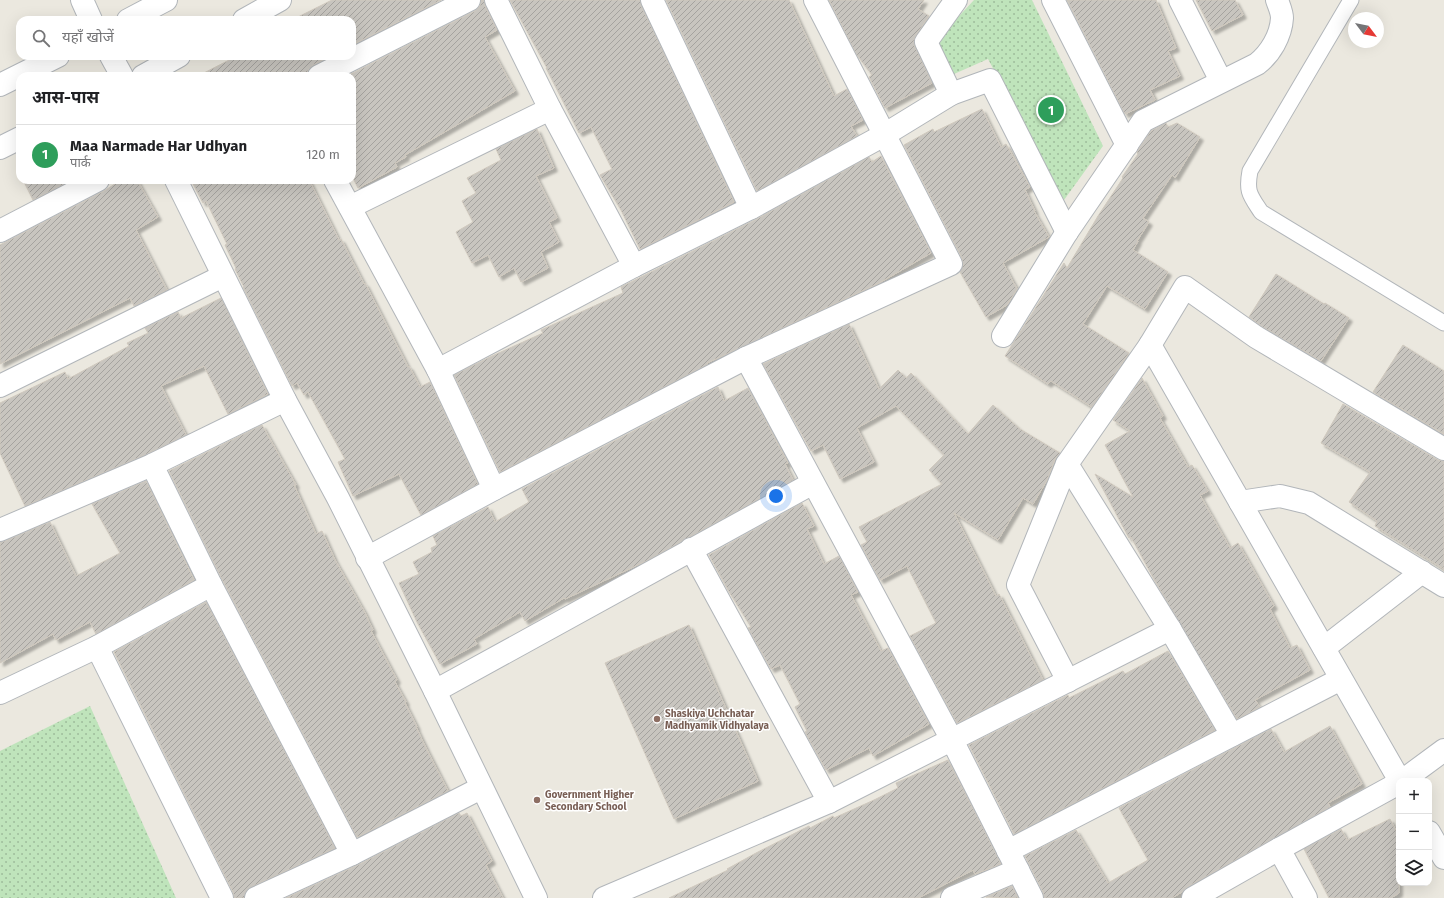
<!DOCTYPE html>
<html lang="hi">
<meta charset="utf-8">
<style>
body{margin:0;font-family:"Fira Sans","Noto Sans Devanagari",sans-serif;background:#f6f6f6;color:#202124}
.controls{position:absolute;right:12px;bottom:12px;display:grid;overflow:hidden;border-radius:8px;box-shadow:0 4px 16px #0002}
.controls button{width:36px;height:36px;display:grid;place-items:center;padding:0;border:0;border-bottom:1px solid #e0e0e0;background:#fff;color:#202124;font:20px sans-serif}
.compass{position:absolute;left:1348px;top:12px;width:36px;height:36px;border-radius:50%;background:#fff;box-shadow:0 4px 16px #0002;rotate:122deg}
.you{position:absolute;left:776px;top:496px;width:14px;height:14px;margin:-10px;border:3px solid #fff;border-radius:50%;background:#1a73e8;box-shadow:0 0 0 6px #1a73e833}
.badge{display:grid;place-items:center;width:26px;height:26px;border-radius:50%;background:#e72a2d;color:#fff;font-size:13px;font-weight:700}
.pin{position:absolute;translate:-50% -50%;border:2px solid #fff;box-shadow:0 1px 4px #0006}
.list{margin:0;padding:0;list-style:none}
h2{display:flex;justify-content:space-between;align-items:center;height:52px;margin:0;padding:0 16px;font-size:17px}
h2 small{font-size:13px;font-weight:400;color:#757577}
.list li{display:grid;grid-template-columns:26px 1fr auto;gap:12px;align-items:center;box-sizing:border-box;height:60px;padding:0 16px;border-top:1px solid #e0e0e0}
.list b{display:block;font-size:15px;white-space:nowrap}
.list p{margin:0;font-size:13px;white-space:nowrap;color:#757577}
.list em{font-size:13px;font-style:normal;color:#757577}
.icon{flex:none;width:22px;height:22px;fill:none;stroke:currentColor;stroke-width:2;stroke-linecap:round;stroke-linejoin:round}
.map{position:relative;flex:none;width:1444px;height:898px;overflow:hidden}
.search{position:absolute;background:#fff;box-shadow:0 4px 16px #0002;left:16px;top:16px;width:340px;height:44px;display:flex;align-items:center;gap:10px;box-sizing:border-box;padding:0 14px;border-radius:12px;color:#757577;font-size:15px}
.panel{position:absolute;background:#fff;box-shadow:0 4px 16px #0002;left:16px;top:72px;width:340px;height:112px;border-radius:12px}
.map>svg:first-child{display:block}
</style>
<div class="map">
<svg width="1444" height="898" viewBox="0 0 1444 898">
<defs>
<pattern id="green-dots" width="8" height="8" patternUnits="userSpaceOnUse"><rect width="8" height="8" fill="#bfe4bb"/><path d="M2 2h.1M6 6h.1" fill="none" stroke="#9ebc9b" stroke-width="1.8" stroke-linecap="round"/></pattern>
<pattern id="building-hatch" width="6" height="6" patternUnits="userSpaceOnUse"><rect width="6" height="6" fill="#c8c5bf"/><path d="M-1 1l2-2M0 6l6-6M5 7l2-2" fill="none" stroke="#a5a39f"/></pattern>
<filter id="shadow"><feDropShadow dx="3.5" dy="3.5" stdDeviation="1" flood-color="#0004"/></filter>
</defs>
<rect width="100%" height="100%" fill="#ebe8df"/>
<g fill="url(#green-dots)">
<path d="M974,0H1032L1103,146L1064,200L988,59L954,74L935,42Z"/>
<path d="M90,706L176,898H0V751Z"/>
</g>
<g fill="url(#building-hatch)" stroke="#d0c9be" filter="url(#shadow)">
<path d="M332,0H441L352,45V20H292Z"/>
<path d="M481,0H484L485,6L497,30L485,37L515,91L405,155L406,157L395,163L397,167L358,188L352,176V76H347L475,11L480,6Z"/>
<path d="M510,0H640L641,5L734,202L640,249L621,210L600,175L612,169L591,127L579,133L546,68H547Z"/>
<path d="M666,0H789L834,96L847,89L863,120L851,126L857,136L757,191Z"/>
<path d="M829,0H924L918,9L929,16L916,35L914,41L915,47L932,83L885,108L869,77L872,75L857,55Z"/>
<path d="M1067,0H1156L1176,48L1168,51L1180,76L1150,90L1155,100L1125,114Z"/>
<path d="M1196,0H1235L1243,15L1212,31Z"/>
<path d="M237,56H331L313,65L308,70L307,76H198Z"/>
<path d="M982,109L1001,147L1006,144L1030,187L1025,190L1035,211H1034L1049,237L1003,263L1017,289L1007,305L986,317L960,272L963,265L962,258L904,145L933,129L934,132Z"/>
<path d="M1166,123L1168,127L1177,123L1200,137L1175,178L1172,175L1143,218L1149,222L1137,241H1138L1133,250L1168,272L1145,309L1107,286L1083,324L1129,353L1092,407L1051,381L1048,384L1005,356L1064,263L1067,268L1098,216L1123,178L1122,177L1138,154L1137,153L1138,150L1151,131Z"/>
<path d="M537,129L554,168L536,176L557,218L549,222L559,242L541,252L548,268L521,282L514,268L499,277L488,255L472,263L456,232L473,222L462,201L476,193L467,178L501,160L496,149Z"/>
<path d="M881,156L931,253L879,283L707,363L708,364L500,472L454,375L492,356L543,333L541,330L623,293L621,287L757,219L869,157L872,162Z"/>
<path d="M23,180H67L68,182L33,200Z"/>
<path d="M121,180H137L158,217L136,230L167,290L134,306L130,298L0,364V245L104,191Z"/>
<path d="M191,180H309L339,240L341,239L364,284L365,283L408,367L409,366L420,387L430,382L478,484L421,515L399,474L353,496L338,462L345,459L308,392L304,395L297,383L292,386L243,287H244L235,269L236,268L225,245L227,244L206,201L203,203Z"/>
<path d="M1276,274L1324,304L1325,303L1349,318L1321,361L1263,327L1249,317Z"/>
<path d="M221,298L268,394L228,414L204,366L161,386L186,435L147,454L25,506L0,453V403L65,372L68,379L129,346L127,343L148,333L145,328L178,312L181,318Z"/>
<path d="M849,324L879,389L898,370L906,378L911,373L968,434L993,405L1020,429L1060,453L1055,459L1047,480L1033,504L1023,498L998,540L954,513L996,596L999,594L1043,680L957,723L910,636L936,623L907,566L880,580L861,545L867,542L859,527L942,484L929,470L944,455L896,406L857,428L874,462L840,479L823,445L811,451L763,364Z"/>
<path d="M1403,345L1444,371V434L1373,392Z"/>
<path d="M1142,378L1163,416L1160,418L1188,467L1192,465L1208,491L1200,495L1230,548L1238,543L1274,606L1270,609L1290,648L1297,645L1310,670L1255,700L1260,707L1237,719L1155,581L1131,537L1129,538L1095,474L1133,497L1105,445L1130,431L1113,420Z"/>
<path d="M718,387L724,401L748,388L788,463L785,464L793,480L646,561L565,599L564,598L525,621L520,612L474,639L477,644L440,664L417,622L399,583L419,574L413,562L432,552L431,548L437,545L433,536L488,507L495,522L529,502L522,489Z"/>
<path d="M1343,404L1438,460L1444,461V569L1375,526L1377,521L1349,502L1370,472L1321,443Z"/>
<path d="M262,425L296,485H294L316,534L322,531L335,560L364,611L373,630L371,631L397,680L395,682L406,702L405,703L417,727H416L426,748L448,791L357,837L222,579L169,471Z"/>
<path d="M146,481L194,580L96,634L90,622L56,640L53,634L0,663V542L5,541L50,522L76,576L120,553L92,504Z"/>
<path d="M802,503L814,526L807,529L824,564L839,556L858,592L851,595L881,651L888,648L929,724L873,756L869,748L826,770L805,732L807,731L795,707L800,704L780,665L771,669L748,628L751,627L728,590L709,555Z"/>
<path d="M206,602L335,848L251,887L246,891L244,898H234L233,892L114,652Z"/>
<path d="M689,625L758,781L674,819L605,663Z"/>
<path d="M1168,651L1215,730L1014,834L969,745L1068,695L1069,698L1123,671L1125,674Z"/>
<path d="M1330,726L1362,784L1328,803L1330,807L1187,887L1182,892L1172,898H1044L1043,892L1025,856L1076,830L1108,883L1148,860L1119,808L1271,729L1284,752Z"/>
<path d="M948,760L1001,864L975,874L973,870L918,898H669L728,870L727,869L756,853L809,826L810,828L833,816L834,818L874,800L898,788L896,783Z"/>
<path d="M459,813L461,816L467,813L492,861L486,865L503,898H286L358,865Z"/>
<path d="M1390,819L1399,836V893L1391,898H1329L1304,849L1341,829L1347,840Z"/>
<path d="M1012,886L1018,898L986,897Z"/>
</g>
<g fill="none" stroke-linecap="round" stroke-linejoin="round">
<g stroke="#b2b6ba" stroke-width="17">
<path id="service" d="M1351,0L1250,171C1246,192 1250,195 1261,212L1444,323"/>
</g>
<g stroke="#b2b6ba" stroke-width="24">
<g id="minor">
<path d="M82,0L91,20"/>
<path d="M496,0L550,109L634,266"/>
<path d="M652,0L751,208"/>
<path d="M1053,0L1127,145"/>
<path d="M1180,0L1221,81"/>
<path d="M111,56L122,76"/>
<path d="M319,76L469,0"/>
<path d="M951,94L926,42L956,0"/>
<path d="M176,180L285,400L338,498L435,691L536,898"/>
<path d="M335,180L438,370L494,489"/>
<path d="M350,207L550,109"/>
<path d="M0,231L98,180"/>
<path d="M1003,336L1067,232L1143,121L1257,64C1270,54 1281,36 1282,18C1282,12 1279,6 1277,0"/>
<path d="M1150,345L1400,781"/>
<path d="M746,358L952,740L1032,898"/>
<path d="M438,370L634,266L751,208L884,135L951,94L990,80L1067,232"/>
<path d="M0,386L223,276"/>
<path d="M1067,464L1170,629L1232,735"/>
<path d="M152,465L211,585L352,854"/>
<path d="M1240,502L1280,496L1309,503L1444,586"/>
<path d="M0,530L152,465L285,400"/>
<path d="M691,549L829,802"/>
<path d="M367,558L494,489L746,358L951,264L815,0"/>
<path d="M97,647L222,898"/>
<path d="M1324,648L1422,572"/>
<path d="M1068,681L1018,585L1067,464L1150,345L1185,287L1256,337L1444,449"/>
<path d="M435,691L813,483"/>
<path d="M0,693L97,647L211,585"/>
<path d="M1402,781L1444,750"/>
<path d="M1429,832L1444,858"/>
<path d="M1279,849L1306,898"/>
<path d="M1008,851L1341,679"/>
<path d="M256,898L352,854L481,788"/>
<path d="M604,898L829,802L1170,629"/>
<path d="M952,898L1018,870"/>
<path d="M1193,898L1279,849L1399,783"/>
</g>
</g>
<g stroke="#b2b6ba" stroke-width="24">
<g id="tertiary">
<path d="M128,20L166,0"/>
<path d="M244,20L280,0"/>
<path d="M143,76L179,56"/>
<path d="M0,85L58,56"/>
<path d="M0,148L20,138"/>
</g>
</g>
<use href="#service" stroke="#fff" stroke-width="15"/>
<use href="#minor" stroke="#fff" stroke-width="22"/>
<use href="#tertiary" stroke="#fff" stroke-width="22"/>
</g>
<g fill="#8d6e63" stroke="#fff" stroke-width="1.5">
<circle cx="657" cy="719" r="4"/>
<circle cx="537" cy="800" r="4"/>
</g>
<g text-anchor="middle" stroke-width="3" stroke-linejoin="round" paint-order="stroke">
<g font-size="10" font-weight="bold" fill="#785e54" stroke="#fff" text-anchor="start">
<text x="665" y="717">Shaskiya Uchchatar<tspan x="665" dy="12">Madhyamik Vidhyalaya</tspan></text>
<text x="545" y="798">Government Higher<tspan x="545" dy="12">Secondary School</tspan></text>
</g>
</g>
</svg>
<div class="controls">
<button>+</button>
<button>−</button>
<button><svg class="icon" aria-label="layers" viewBox="0 0 24 24"><path d="M12 4l9 5-9 5-9-5zM3 14l9 5 9-5"/></svg></button>
</div>
<svg class="compass" viewBox="-18 -18 36 36"><path d="M0-13l5 13h-10z" fill="#e53935"/><path d="M0 13l5-13h-10z" fill="#757577"/></svg>
<div class="you"></div>
<div class="pin badge" style="left:1051px;top:110px;background:#2e9e5b">1</div>
<div class="search"><svg class="icon" aria-label="search" viewBox="0 0 24 24"><circle cx="10" cy="10" r="6"/><path d="M15 15l6 6"/></svg>यहाँ खोजें</div>
<section class="panel">
<h2>आस-पास<small></small></h2>
<ul class="list">
<li><span class="badge" style="background:#2e9e5b">1</span><div><b>Maa Narmade Har Udhyan</b><p>पार्क</p></div><em>120 m</em></li>
</ul>
</section>
</div>
